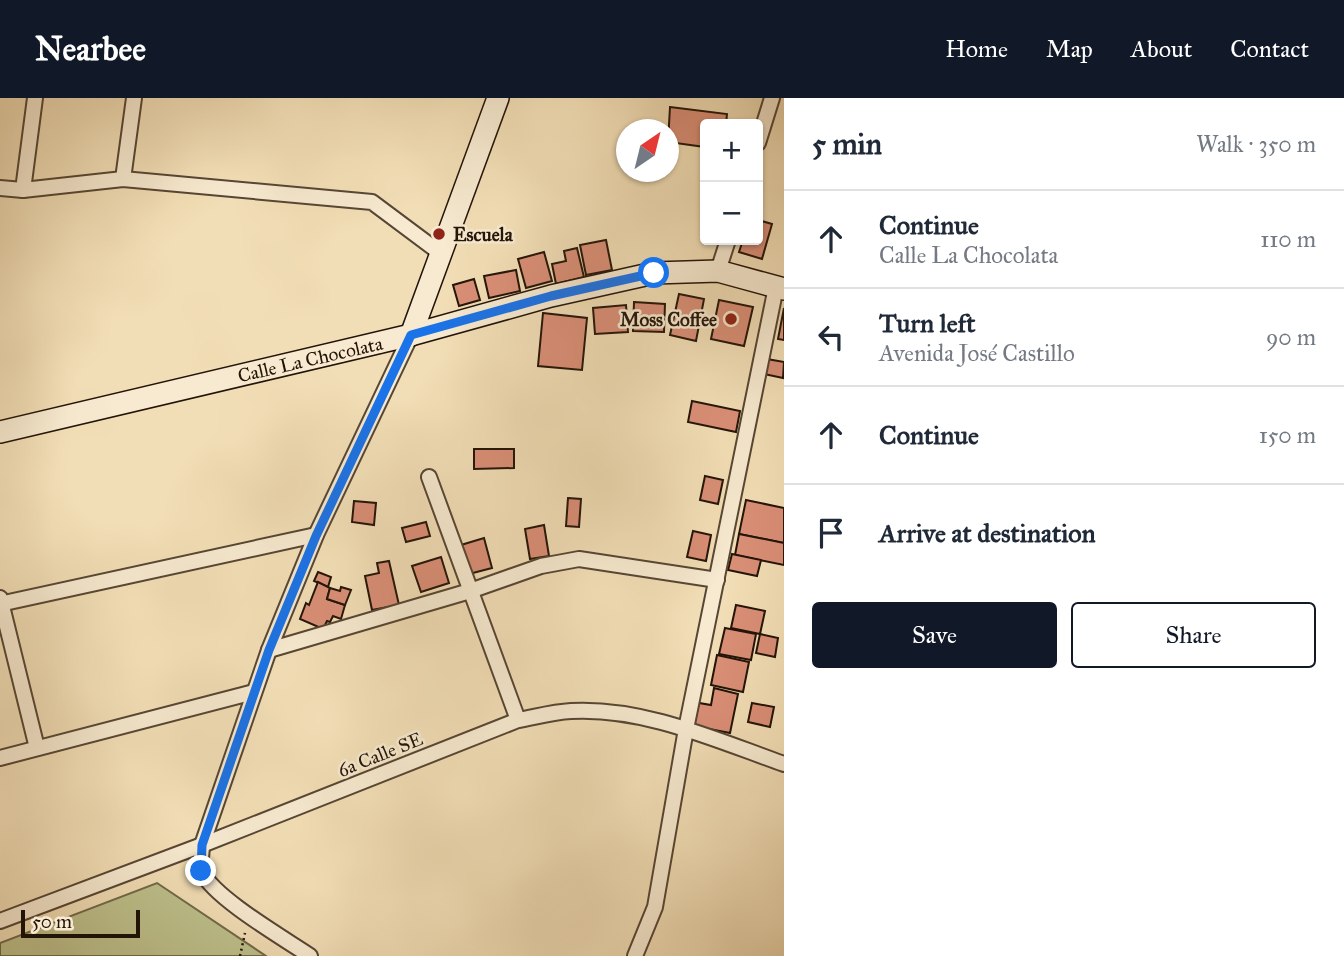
<!DOCTYPE html>
<meta charset="utf-8">
<style>
body{margin:0;font-family:"IM FELL Great Primer",serif;background:#f2f2f3;color:#1f2937}
.controls{position:absolute;right:21px;top:21px;display:grid;overflow:hidden;border-radius:7px;box-shadow:0 2px 5px #0004}
.controls button{width:63px;height:63px;display:grid;place-items:center;padding:0;border:0;border-bottom:2px solid #e0e1e3;background:#fff;color:#1f2937;font:35px sans-serif}
.compass{position:absolute;left:616px;top:21px;width:63px;height:63px;border-radius:50%;background:#fff;box-shadow:0 2px 5px #0004;rotate:35deg}
.scale{position:absolute;left:21px;bottom:18px;width:119px;box-sizing:border-box;padding-left:7px;border:4px solid #231408;border-top:0;font-size:19px;line-height:24px;white-space:nowrap;color:#231408;-webkit-text-stroke:5px #f7ead0;paint-order:stroke}
.stop{position:absolute;width:21px;height:21px;margin:-16px;border:5px solid #1a73e8;border-radius:50%;background:#fff}
.stop.end{background:#1a73e8;border-color:#fff;box-shadow:0 2px 7px #0008}
.list{margin:0;padding:0;list-style:none}
h2{display:flex;justify-content:space-between;align-items:center;height:91px;margin:0;padding:0 28px;font-size:30px}
h2 small{font-size:23px;font-weight:400;color:#747a83}
.list li{display:grid;grid-template-columns:46px 1fr auto;gap:21px;align-items:center;box-sizing:border-box;height:98px;padding:0 28px;border-top:2px solid #e0e1e3}
.list b{display:block;font-size:26px;white-space:nowrap}
.list p{margin:0;font-size:23px;white-space:nowrap;color:#747a83}
.list em{font-size:23px;font-style:normal;color:#747a83}
.actions{display:flex;gap:14px;padding:21px 28px}
.actions a{flex:1;padding:16px 0;border:2px solid #111827;border-radius:7px;text-align:center;font-size:24px;color:#111827}
.actions .main{background:#111827;color:#fff}
.icon{flex:none;width:38px;height:38px;fill:none;stroke:currentColor;stroke-width:2;stroke-linecap:round;stroke-linejoin:round}
.map{position:relative;flex:none;width:784px;height:858px;overflow:hidden}
header{display:flex;align-items:center;gap:42px;box-sizing:border-box;height:98px;padding:0 35px;background:#111827;color:#fff}
header strong{font-size:33px}
nav{display:flex;gap:38px;margin-inline-start:auto;font-size:24px}
main{display:flex}
aside{flex:1;background:#fff}
.map>svg:first-child{display:block}
</style>
<header>
<strong>Nearbee</strong>
<nav><a>Home</a><a>Map</a><a>About</a><a>Contact</a></nav>
</header>
<main>
<div class="map">
<svg width="784" height="858" viewBox="0 0 784 858">
<rect width="100%" height="100%" fill="#f2deb6"/>
<filter id="stains"><feTurbulence type="fractalNoise" baseFrequency=".00286" numOctaves="4"/><feColorMatrix values="0 0 0 0 .2 0 0 0 0 .09 0 0 0 0 .02 0 0 0 .5 -.17"/></filter>
<radialGradient id="worn" r=".72"><stop offset=".6" stop-color="#630" stop-opacity="0"/><stop offset="1" stop-color="#630" stop-opacity=".3"/></radialGradient>
<path fill="#bdc08c" stroke="#706a4a" stroke-width="2" d="M157,785L266,858H0V845Z"/>
<g fill="#da8f77" stroke="#231408" stroke-width="2">
<path d="M670,9L727,16L726,26H705V49L668,44Z"/>
<path d="M758,122L772,126L762,161L739,154L743,142H758Z"/>
<path d="M606,142L612,172L586,177L580,147Z"/>
<path d="M577,150L584,179L556,186L552,166L566,163L564,153Z"/>
<path d="M544,154L552,183L526,190L518,161Z"/>
<path d="M516,172L520,193L489,200L484,178Z"/>
<path d="M474,181L480,202L459,208L453,187Z"/>
<path d="M679,196L704,201L696,243L670,237Z"/>
<path d="M719,202L753,209L744,248L711,241Z"/>
<path d="M634,204L665,206L664,234L633,233Z"/>
<path d="M626,207L628,234L595,236L593,210Z"/>
<path d="M784,210V242L778,241Z"/>
<path d="M543,215L587,220L582,272L538,268Z"/>
<path d="M767,261L784,264L783,280L764,276Z"/>
<path d="M692,303L740,313L736,334L688,324Z"/>
<path d="M474,351H514V370L474,371Z"/>
<path d="M705,378L723,382L718,406L700,402Z"/>
<path d="M568,400L581,401L579,429L566,428Z"/>
<path d="M746,402L784,410V445L739,436Z"/>
<path d="M354,403L376,405L374,427L352,424Z"/>
<path d="M426,424L430,438L406,444L402,430Z"/>
<path d="M544,427L549,458L530,461L525,431Z"/>
<path d="M693,433L711,437L706,463L687,459Z"/>
<path d="M739,436L784,445V467L735,457Z"/>
<path d="M484,440L492,470L469,476L461,447Z"/>
<path d="M732,456L761,462L757,478L728,472Z"/>
<path d="M441,459L449,485L421,494L412,468Z"/>
<path d="M389,463L399,507L372,512L365,478L379,475L377,465Z"/>
<path d="M318,474L331,479L328,489L314,483Z"/>
<path d="M318,484L330,490L327,501L345,507L341,521L333,518L330,524L327,523L323,531L300,521L306,505L309,507Z"/>
<path d="M341,489L351,492L345,507L327,501L330,490L340,493Z"/>
<path d="M736,507L765,513L760,536L731,530Z"/>
<path d="M725,530L756,536L751,562L719,556Z"/>
<path d="M760,536L778,540L775,559L756,555Z"/>
<path d="M717,557L749,564L743,594L711,587Z"/>
<path d="M714,590L738,596L730,635L694,628L699,605L711,607Z"/>
<path d="M752,605L774,609L770,629L748,624Z"/>
</g>
<g fill="none" stroke-linecap="round" stroke-linejoin="round">
<g stroke="#574634" stroke-width="18">
<g id="street">
<path d="M758,45L772,0"/>
<path d="M123,81L134,0"/>
<path d="M0,90L23,92L123,81L372,104L443,157"/>
<path d="M23,92L35,0"/>
<path d="M718,173L728,142"/>
<path d="M429,379L518,622"/>
<path d="M0,500L37,650"/>
<path d="M0,506L316,437"/>
<path d="M269,552L470,493L541,468L579,461L717,482"/>
<path d="M0,660L254,594"/>
<path d="M0,823L202,747L518,622C535,619 553,614 571,613C644,609 716,642 784,666"/>
<path d="M310,858C285,841 214,800 202,774C199,768 202,755 202,747L269,552L316,437L411,237"/>
<path d="M635,858L655,809L686,631L776,189"/>
</g>
</g>
<g stroke="#231408" stroke-width="24">
<g id="secondary">
<path d="M411,237L498,0"/>
<path d="M0,334L411,237L551,198L654,175L718,173L784,191"/>
</g>
</g>
<path stroke="#231408" stroke-width="2.5" stroke-dasharray="2 3.5" stroke-linecap="butt" d="M240,858L245,835"/>
<use href="#street" stroke="#f7ead0" stroke-width="14"/>
<use href="#secondary" stroke="#f7ead0" stroke-width="21"/>
</g>
<g fill="none" stroke-linecap="round" stroke-linejoin="round">
<path stroke="#1a73e8" stroke-width="9" d="M201,773L202,747L269,552L316,438L411,237L551,198L654,175"/>
</g>
<g fill="#8f2418" stroke="#f7ead0" stroke-width="2.5">
<circle cx="439" cy="136" r="7"/>
<circle cx="731" cy="221" r="7"/>
</g>
<g text-anchor="middle" stroke-width="5" stroke-linejoin="round" paint-order="stroke">
<g font-size="19" font-weight="bold" fill="#231408" stroke="#f7ead0" text-anchor="start">
<text x="453" y="143">Escuela</text>
<text x="717" y="228" text-anchor="end">Moss Coffee</text>
</g>
<g font-size="19" fill="#231408" stroke="#f7ead0">
<text transform="translate(310 261) rotate(-13)" y="7">Calle La Chocolata</text>
<text transform="translate(380 656) rotate(-22)" y="7">6a Calle SE</text>
</g>
</g>
<rect width="100%" height="100%" filter="url(#stains)"/>
<rect width="100%" height="100%" fill="url(#worn)"/>
</svg>
<div class="controls">
<button>+</button>
<button>−</button>
</div>
<svg class="compass" viewBox="-18 -18 36 36"><path d="M0-13l5 13h-10z" fill="#e53935"/><path d="M0 13l5-13h-10z" fill="#747a83"/></svg>
<div class="scale">50 m</div>
<div class="stop" style="left:654px;top:175px"></div>
<div class="stop end" style="left:201px;top:773px"></div>
</div>
<aside>
<h2>5 min<small>Walk · 350 m</small></h2>
<ul class="list">
<li><svg class="icon" aria-label="ahead" viewBox="0 0 24 24"><path d="M12 20V5M6 11l6-6 6 6"/></svg><div><b>Continue</b><p>Calle La Chocolata</p></div><em>110 m</em></li>
<li><svg class="icon" aria-label="left" viewBox="0 0 24 24"><path d="M17 20v-9H6M10 6l-5 5 5 5"/></svg><div><b>Turn left</b><p>Avenida José Castillo</p></div><em>90 m</em></li>
<li><svg class="icon" aria-label="ahead" viewBox="0 0 24 24"><path d="M12 20V5M6 11l6-6 6 6"/></svg><div><b>Continue</b></div><em>150 m</em></li>
<li><svg class="icon" aria-label="arrive" viewBox="0 0 24 24"><path d="M6 21V4h12l-3 4 3 4H6"/></svg><div><b>Arrive at destination</b></div></li>
</ul>
<div class="actions"><a class="main">Save</a><a>Share</a></div>
</aside>
</main>
